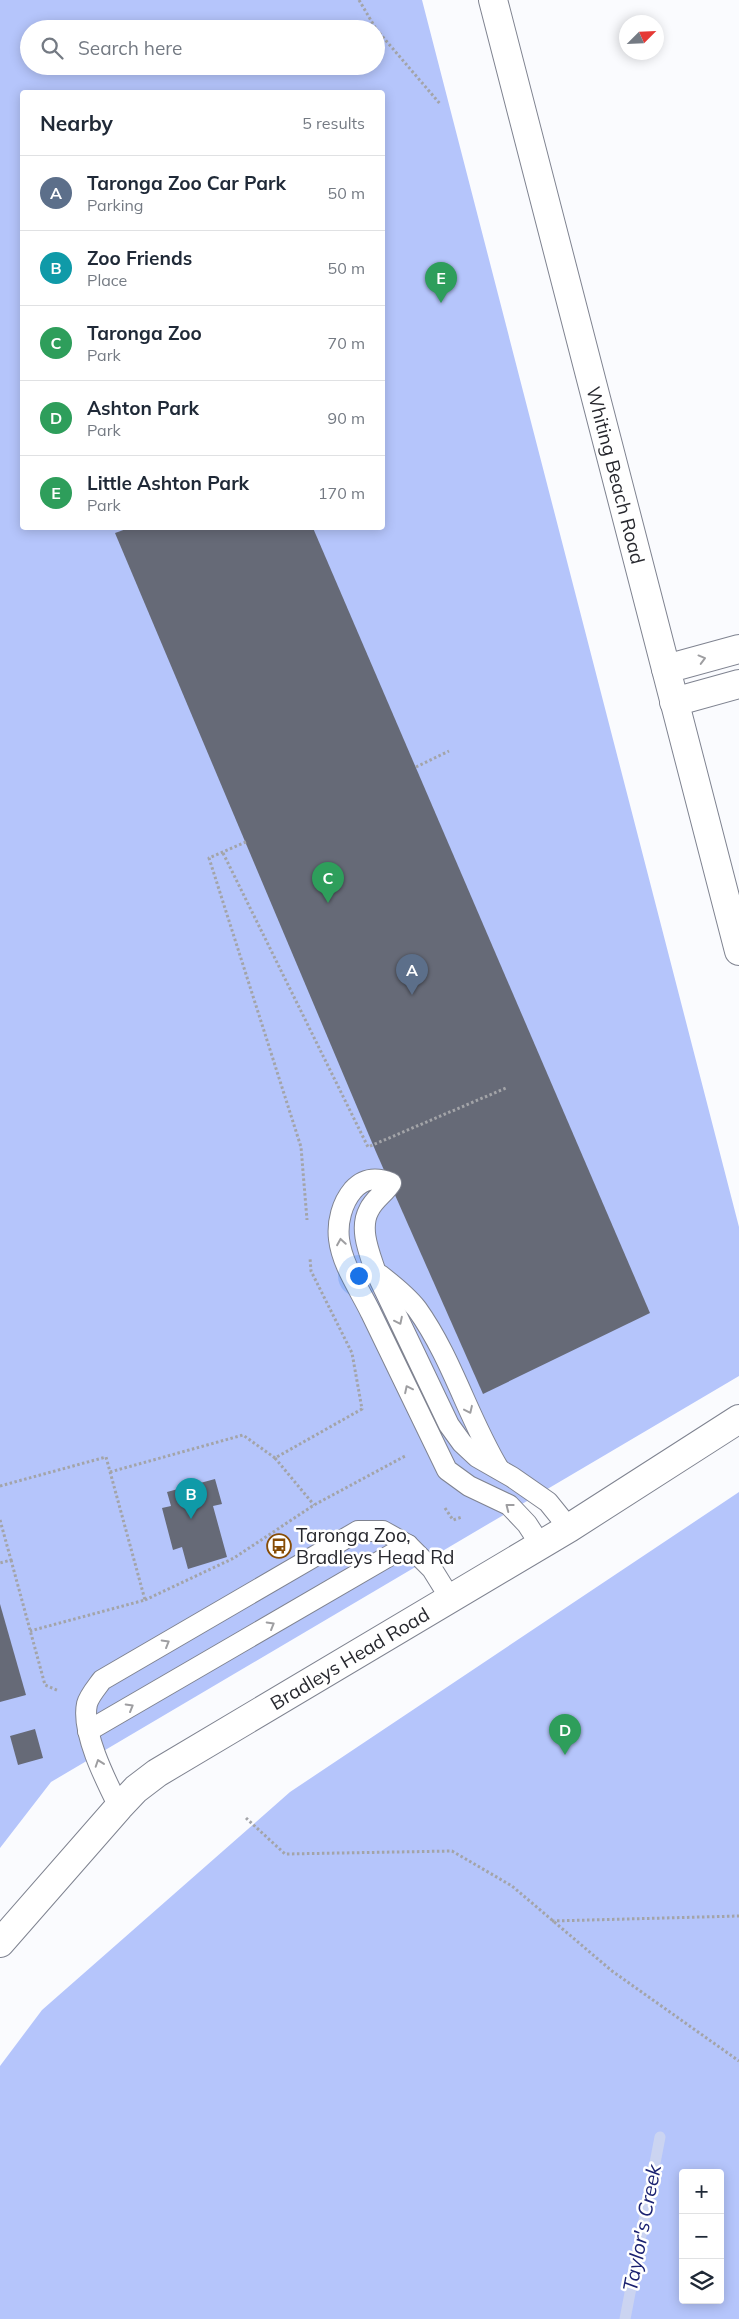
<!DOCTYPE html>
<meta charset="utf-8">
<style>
body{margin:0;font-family:Mulish,sans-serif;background:#f6f6f7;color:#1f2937}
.controls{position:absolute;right:15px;bottom:15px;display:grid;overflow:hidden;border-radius:5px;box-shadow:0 2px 12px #0003}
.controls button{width:45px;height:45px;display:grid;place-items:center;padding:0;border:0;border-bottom:1px solid #e0e1e3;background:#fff;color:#1f2937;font:25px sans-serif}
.compass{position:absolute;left:619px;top:15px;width:45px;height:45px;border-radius:50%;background:#fff;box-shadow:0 2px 12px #0003;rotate:66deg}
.you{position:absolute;left:358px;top:1275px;width:18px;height:18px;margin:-12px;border:4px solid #fff;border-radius:50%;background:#1a73e8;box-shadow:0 0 0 8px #1a73e833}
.badge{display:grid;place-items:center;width:32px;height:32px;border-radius:50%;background:#ea580c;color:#fff;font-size:16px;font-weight:700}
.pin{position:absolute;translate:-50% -41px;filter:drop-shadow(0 1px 2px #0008)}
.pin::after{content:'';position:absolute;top:26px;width:18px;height:15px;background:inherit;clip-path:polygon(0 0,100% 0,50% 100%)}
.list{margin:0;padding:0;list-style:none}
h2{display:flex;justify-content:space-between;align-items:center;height:65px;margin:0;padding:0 20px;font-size:21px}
h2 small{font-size:16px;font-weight:400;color:#747a83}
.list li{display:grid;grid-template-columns:32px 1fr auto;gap:15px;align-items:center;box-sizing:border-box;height:75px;padding:0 20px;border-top:1px solid #e0e1e3}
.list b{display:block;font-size:19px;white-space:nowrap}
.list p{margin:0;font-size:16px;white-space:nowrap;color:#747a83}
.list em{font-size:16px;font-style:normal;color:#747a83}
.icon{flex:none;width:28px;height:28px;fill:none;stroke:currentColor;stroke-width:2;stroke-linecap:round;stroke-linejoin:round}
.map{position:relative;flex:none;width:739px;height:2319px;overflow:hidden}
.search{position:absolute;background:#fff;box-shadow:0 2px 12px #0003;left:20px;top:20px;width:365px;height:55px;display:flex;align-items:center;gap:12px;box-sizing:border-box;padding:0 18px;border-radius:28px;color:#747a83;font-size:19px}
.panel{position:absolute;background:#fff;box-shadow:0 2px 12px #0003;left:20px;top:90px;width:365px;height:440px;border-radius:5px}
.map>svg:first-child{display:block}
</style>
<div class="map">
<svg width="739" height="2319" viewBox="0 0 739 2319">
<rect width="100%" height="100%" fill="#fafbfe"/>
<g fill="#b5c5fb" fill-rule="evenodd">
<path d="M0,0H422L739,1227V1376L51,1782L0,1848ZM29,29H376V66H29ZM22,92H382V528H22Z"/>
<path d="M739,1492V2319H0V2066L42,2010L290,1792ZM683,2173H720V2300H683Z"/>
</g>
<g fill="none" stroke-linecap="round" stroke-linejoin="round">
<path stroke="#cbd4f1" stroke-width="11" d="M625,2319L660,2137"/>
</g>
<g fill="#666a77">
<path d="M129,528H313L650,1313L483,1394L376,1152L115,533Z"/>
<path d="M215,1479L222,1504L213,1506L227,1557L188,1569L182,1547L173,1550L162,1508L171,1506L167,1492Z"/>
<path d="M0,1604L26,1695L0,1702Z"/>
<path d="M35,1729L43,1758L18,1765L10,1736Z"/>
</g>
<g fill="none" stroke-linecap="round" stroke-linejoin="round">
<g stroke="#7f8390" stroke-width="22">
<g id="lane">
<path d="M380,1275C393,1285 407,1296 417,1309C452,1358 468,1418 499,1469"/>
<path d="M540,1544L527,1524L509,1505L469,1486L447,1470C421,1417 396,1365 371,1313C360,1290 342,1265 339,1239C337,1222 342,1203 353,1190C364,1178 376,1177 391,1183C385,1193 374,1199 369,1210C359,1228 369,1252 375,1270L449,1425L462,1443L477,1457L512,1477L548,1502L569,1528"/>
<path d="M88,1731L408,1545"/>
<path d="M119,1807C106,1781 81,1732 87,1704C89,1696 97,1687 102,1680L358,1531H383L408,1545L432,1569L450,1598"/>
</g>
</g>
<g stroke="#7f8390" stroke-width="30">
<g id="street">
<path id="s1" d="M493,0L666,669"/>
</g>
</g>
<g stroke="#7f8390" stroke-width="30">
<g id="secondary">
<path d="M739,649L666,669L739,951"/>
<path d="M674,702L739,684"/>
<path id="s2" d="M0,1943L119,1807L136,1789L157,1773L569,1528L739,1419"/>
</g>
</g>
<g stroke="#a3a4a8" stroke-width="3" stroke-dasharray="2.5 2.5" stroke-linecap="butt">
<path d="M359,0L376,29"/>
<path d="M376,29L441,105"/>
<path d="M416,767L449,751"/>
<path d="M246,842L209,858L301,1147L307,1220"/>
<path d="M223,853L368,1147L506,1088"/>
<path d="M275,1458L314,1505"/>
<path d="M110,1472L243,1435L275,1458L362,1409L352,1353L311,1271L310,1258"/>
<path d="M0,1486L106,1457L145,1600L30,1631"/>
<path d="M445,1508L453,1520L462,1517"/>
<path d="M0,1520L11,1560L0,1563"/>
<path d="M11,1560L45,1685L59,1691"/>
<path d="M145,1600L234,1558L314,1505L407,1455"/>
<path d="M246,1818L285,1854L452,1851L512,1886L612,1971L739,2061"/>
<path d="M552,1921L739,1916"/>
</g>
<use href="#lane" stroke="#fff" stroke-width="20"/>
<use href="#street" stroke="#fff" stroke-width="28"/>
<use href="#secondary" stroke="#fff" stroke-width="28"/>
</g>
<defs><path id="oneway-chevron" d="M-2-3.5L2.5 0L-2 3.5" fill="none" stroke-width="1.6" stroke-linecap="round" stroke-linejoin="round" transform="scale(1.25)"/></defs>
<g stroke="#9e9ea1">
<use href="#oneway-chevron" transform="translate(702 659) rotate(-15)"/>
<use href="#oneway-chevron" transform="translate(341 1242) rotate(-99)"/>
<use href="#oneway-chevron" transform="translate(399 1321) rotate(64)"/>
<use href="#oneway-chevron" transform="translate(408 1389) rotate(-116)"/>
<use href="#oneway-chevron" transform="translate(469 1410) rotate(65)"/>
<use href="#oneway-chevron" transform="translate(509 1507) rotate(-142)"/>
<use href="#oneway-chevron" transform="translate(271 1625) rotate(-30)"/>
<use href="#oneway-chevron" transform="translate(166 1643) rotate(-30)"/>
<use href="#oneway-chevron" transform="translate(130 1707) rotate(-30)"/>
<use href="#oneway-chevron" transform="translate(99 1763) rotate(-109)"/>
</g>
<defs>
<g id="bus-ring" transform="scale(1.25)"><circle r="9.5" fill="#fff" stroke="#874c05" stroke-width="1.5"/><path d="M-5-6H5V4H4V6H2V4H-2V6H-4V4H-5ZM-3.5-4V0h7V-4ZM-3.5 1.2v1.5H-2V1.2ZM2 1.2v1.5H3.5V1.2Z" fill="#874c05"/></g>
</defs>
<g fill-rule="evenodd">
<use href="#bus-ring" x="279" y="1546"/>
</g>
<g text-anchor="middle" stroke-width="5" stroke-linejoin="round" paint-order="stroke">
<g font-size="19" fill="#27282e" stroke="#fff">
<text dy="7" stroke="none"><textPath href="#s1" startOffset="491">Whiting Beach Road</textPath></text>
<text dy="7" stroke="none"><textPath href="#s2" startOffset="456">Bradleys Head Road</textPath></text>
</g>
<g font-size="19" fill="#27282e" stroke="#fff" text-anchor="start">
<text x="296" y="1542">Taronga Zoo,<tspan x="296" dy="22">Bradleys Head Rd</tspan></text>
</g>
<g font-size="20" font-style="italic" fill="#1b2271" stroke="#fff">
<text transform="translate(642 2228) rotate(-79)" y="7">Taylor's Creek</text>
</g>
</g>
</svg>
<div class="controls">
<button>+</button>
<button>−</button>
<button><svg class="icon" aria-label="layers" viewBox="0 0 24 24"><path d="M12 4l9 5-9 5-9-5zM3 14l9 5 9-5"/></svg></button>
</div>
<svg class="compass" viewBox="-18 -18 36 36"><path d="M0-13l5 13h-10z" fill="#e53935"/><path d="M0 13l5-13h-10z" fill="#747a83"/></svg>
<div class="you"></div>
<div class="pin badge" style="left:412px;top:995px;background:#5c6f8a">A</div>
<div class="pin badge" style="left:191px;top:1519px;background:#0f9aa8">B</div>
<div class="pin badge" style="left:328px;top:903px;background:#2e9e5b">C</div>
<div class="pin badge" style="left:565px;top:1755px;background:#2e9e5b">D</div>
<div class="pin badge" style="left:441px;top:303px;background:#2e9e5b">E</div>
<div class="search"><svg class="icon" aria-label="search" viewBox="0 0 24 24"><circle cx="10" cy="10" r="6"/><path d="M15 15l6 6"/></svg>Search here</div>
<section class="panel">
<h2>Nearby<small>5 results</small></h2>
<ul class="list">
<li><span class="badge" style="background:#5c6f8a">A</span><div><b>Taronga Zoo Car Park</b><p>Parking</p></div><em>50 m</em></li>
<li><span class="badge" style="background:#0f9aa8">B</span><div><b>Zoo Friends</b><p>Place</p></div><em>50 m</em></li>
<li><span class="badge" style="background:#2e9e5b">C</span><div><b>Taronga Zoo</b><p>Park</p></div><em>70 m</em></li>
<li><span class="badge" style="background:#2e9e5b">D</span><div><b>Ashton Park</b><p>Park</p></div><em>90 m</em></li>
<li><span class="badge" style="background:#2e9e5b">E</span><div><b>Little Ashton Park</b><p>Park</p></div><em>170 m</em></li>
</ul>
</section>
</div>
